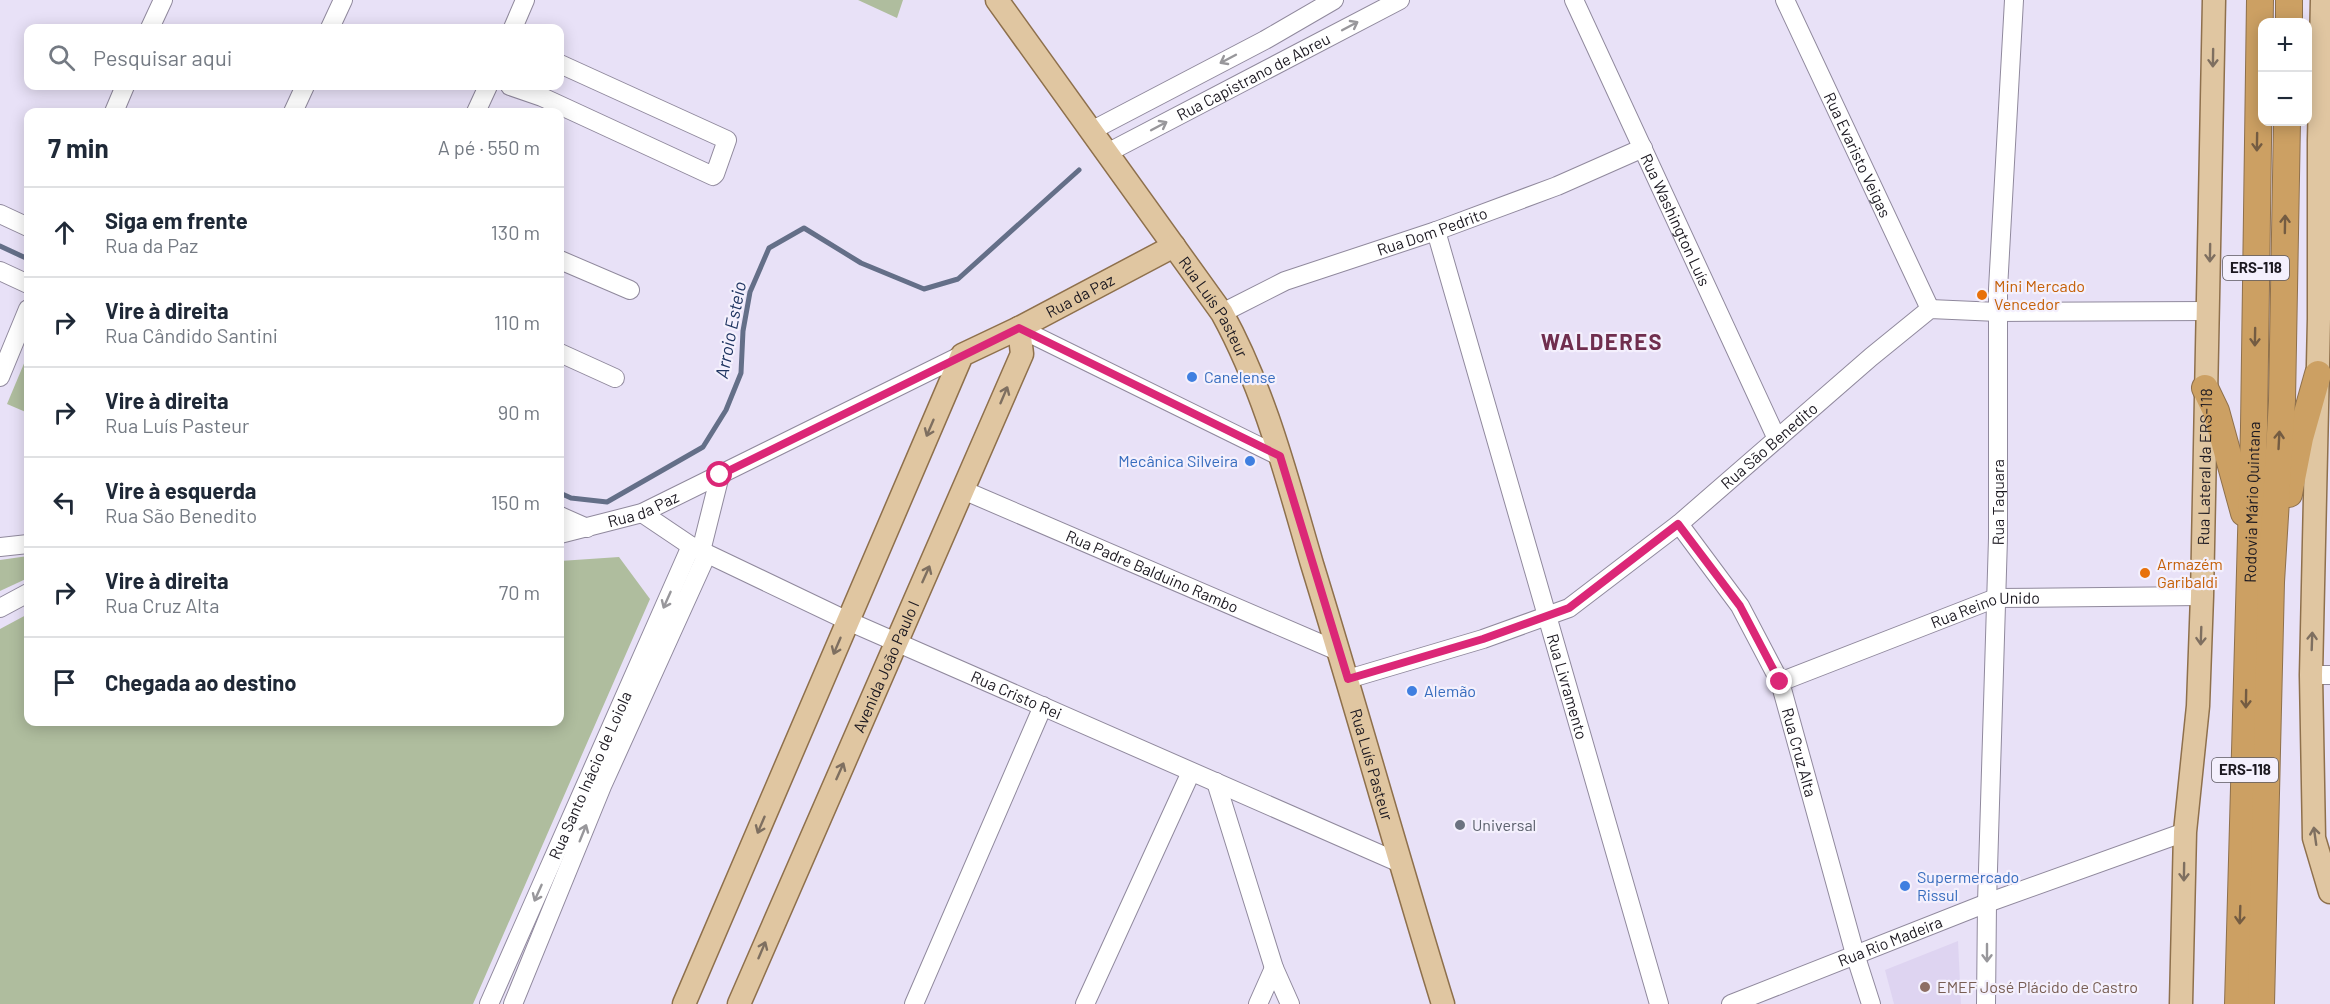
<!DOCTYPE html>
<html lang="pt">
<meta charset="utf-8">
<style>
body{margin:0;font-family:Barlow,sans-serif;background:#f6f6f7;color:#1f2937}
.controls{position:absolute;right:18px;top:18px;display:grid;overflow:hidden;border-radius:12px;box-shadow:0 3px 15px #0003}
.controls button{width:54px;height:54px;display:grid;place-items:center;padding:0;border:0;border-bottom:2px solid #e0e1e3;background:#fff;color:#1f2937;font:30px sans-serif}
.stop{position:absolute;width:18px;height:18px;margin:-14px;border:4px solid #db2777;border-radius:50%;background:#fff}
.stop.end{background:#db2777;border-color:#fff;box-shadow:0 2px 6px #0008}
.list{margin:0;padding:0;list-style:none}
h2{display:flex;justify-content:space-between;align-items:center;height:78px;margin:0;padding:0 24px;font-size:26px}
h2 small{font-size:20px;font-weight:400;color:#747a83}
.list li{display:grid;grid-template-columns:39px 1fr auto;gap:18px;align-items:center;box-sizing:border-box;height:90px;padding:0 24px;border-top:2px solid #e0e1e3}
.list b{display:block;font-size:22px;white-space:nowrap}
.list p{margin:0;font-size:20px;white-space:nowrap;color:#747a83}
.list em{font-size:20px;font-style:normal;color:#747a83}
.icon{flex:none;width:33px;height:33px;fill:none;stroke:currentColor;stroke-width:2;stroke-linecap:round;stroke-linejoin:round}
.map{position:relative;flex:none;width:2330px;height:1004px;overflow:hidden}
.search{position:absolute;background:#fff;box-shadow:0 3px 15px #0003;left:24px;top:24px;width:540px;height:66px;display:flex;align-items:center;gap:15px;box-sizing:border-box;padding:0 21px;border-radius:12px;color:#747a83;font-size:22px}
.panel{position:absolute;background:#fff;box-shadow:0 3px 15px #0003;left:24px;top:108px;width:540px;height:618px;border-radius:12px}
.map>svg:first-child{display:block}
</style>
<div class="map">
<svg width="2330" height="1004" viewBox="0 0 2330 1004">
<rect width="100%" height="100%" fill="#e8e1f7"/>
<path fill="#ded4f1" d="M1958,941L1961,1004H1894L1885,970Z"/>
<g fill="#afbd9e">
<path d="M858,0H903L897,18Z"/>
<path d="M28,354V413L7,404Z"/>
<path d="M28,556V578L0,591V560Z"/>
<path d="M619,557L650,599L473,1004H0V629L28,614V722H560V561Z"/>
</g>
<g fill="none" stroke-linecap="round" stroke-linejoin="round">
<g stroke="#646f88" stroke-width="5">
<path d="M0,246L28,259"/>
<path d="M560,493L571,498L607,502L703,447L726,410L741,373L743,331L750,292L769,248L804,228L861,263L924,289L958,279L1079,170"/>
</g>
<g stroke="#90899d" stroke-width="20">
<g id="minor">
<path id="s1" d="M1574,0L1777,439"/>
<path id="s2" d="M1785,0L1930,309"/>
<path d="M150,28L163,0"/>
<path d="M330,28L343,0"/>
<path d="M513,28L525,0"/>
<path d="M510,86L542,97L713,176L715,174L727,140L560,64"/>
<path d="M114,112L125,86"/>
<path d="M293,112L305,86"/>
<path d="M476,112L488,86"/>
<path d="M1091,131L1265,40L1334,0"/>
<path id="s3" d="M1107,153L1400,0"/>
<path d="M0,214L28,227"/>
<path id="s4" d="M1436,231L1659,1004"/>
<path d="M560,260L630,290"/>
<path d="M0,271L28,284"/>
<path id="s5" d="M1222,313L1285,281L1436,231L1557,186L1643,148"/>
<path d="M1019,328L1279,456"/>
<path d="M560,353L615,378"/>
<path d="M0,377L28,309"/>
<path id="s6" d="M963,490L1340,652"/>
<path id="s7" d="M642,513L691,546L848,621L1400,863"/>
<path d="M560,516L587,528"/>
<path id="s8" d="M1679,524L1740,606L1780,682L1855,954L1871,1004"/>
<path id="s9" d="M560,534L642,513L962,355"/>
<path d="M0,547L28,544"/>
<path d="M701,551L720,475"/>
<path d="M0,608L28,593"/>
<path d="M2311,675H2330"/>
<path id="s10" d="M1348,679L1483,639L1569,608L1679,524L1871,357L1930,309L1998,312L2209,311"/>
<path id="s11" d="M1780,682L1996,598L2202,596"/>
<path d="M1216,782L1274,968L1290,1004"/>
<path id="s12" d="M489,1004L691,546"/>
<path d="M513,1004L602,786L707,554"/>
<path d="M914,1004L1043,706"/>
<path d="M1085,1004L1191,772"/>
<path d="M1258,1004L1274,968"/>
<path id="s13" d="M1731,1004L1987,903L2185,832"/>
<path id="s14" d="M1986,1004L1987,903L1998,538V289L2014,0"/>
</g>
</g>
<g stroke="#8e704c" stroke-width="25">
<g id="major">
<path id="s15" d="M997,0L1222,313C1265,391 1287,479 1312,564C1357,710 1398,858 1443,1004"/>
<path d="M2322,0L2319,140V319L2311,675L2314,838L2330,892"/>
<path id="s16" d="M684,1004L962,355L1019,328L1174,246"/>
<path id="s17" d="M739,1004L1022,354L1019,328"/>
<path id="s18" d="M2181,1004L2185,832L2198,706L2202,596L2214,0"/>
</g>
</g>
<g stroke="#8e704c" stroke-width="28">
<g id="highway">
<path d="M2289,22V0"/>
<path d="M2205,388L2216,411L2244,513"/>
<path d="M2289,494L2300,438L2318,374"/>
<path id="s19" d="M2238,1004L2254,427L2260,0"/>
<path d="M2261,1004L2271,582L2282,401L2287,122"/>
</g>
</g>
<use href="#minor" stroke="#fff" stroke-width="18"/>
<use href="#major" stroke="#e0c6a1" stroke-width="22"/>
<use href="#highway" stroke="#cca063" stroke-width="26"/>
</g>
<defs><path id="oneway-shaft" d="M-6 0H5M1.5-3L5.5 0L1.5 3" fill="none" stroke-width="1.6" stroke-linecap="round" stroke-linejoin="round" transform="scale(1.5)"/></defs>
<g stroke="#98979b">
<use href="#oneway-shaft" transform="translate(1350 26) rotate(-28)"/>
<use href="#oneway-shaft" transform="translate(1228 59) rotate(152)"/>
<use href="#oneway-shaft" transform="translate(1159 126) rotate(-28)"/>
<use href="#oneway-shaft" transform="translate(667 600) rotate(114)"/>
<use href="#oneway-shaft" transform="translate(583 833) rotate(-68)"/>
<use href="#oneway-shaft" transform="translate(538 893) rotate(114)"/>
<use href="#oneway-shaft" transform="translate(1987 953) rotate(90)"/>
</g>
<g stroke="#7e6f60">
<use href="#oneway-shaft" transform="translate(2213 58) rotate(91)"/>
<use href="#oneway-shaft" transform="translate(2210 253) rotate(91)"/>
<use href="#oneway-shaft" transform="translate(1004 395) rotate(-67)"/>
<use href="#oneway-shaft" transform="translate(930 428) rotate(113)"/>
<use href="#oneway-shaft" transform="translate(926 574) rotate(-66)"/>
<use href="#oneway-shaft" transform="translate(2201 636) rotate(92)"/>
<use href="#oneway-shaft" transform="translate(2312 641) rotate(-88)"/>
<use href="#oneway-shaft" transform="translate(837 646) rotate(113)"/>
<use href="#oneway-shaft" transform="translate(840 771) rotate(-66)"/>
<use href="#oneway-shaft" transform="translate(761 825) rotate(113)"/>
<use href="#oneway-shaft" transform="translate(2315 836) rotate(-98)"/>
<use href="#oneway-shaft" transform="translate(2184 872) rotate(91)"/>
<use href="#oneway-shaft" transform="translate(762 950) rotate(-67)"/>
</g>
<g stroke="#745c42">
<use href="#oneway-shaft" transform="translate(2257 142) rotate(91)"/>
<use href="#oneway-shaft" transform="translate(2285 224) rotate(-89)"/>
<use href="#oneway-shaft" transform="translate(2255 337) rotate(91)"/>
<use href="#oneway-shaft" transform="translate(2279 440) rotate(-87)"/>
<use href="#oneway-shaft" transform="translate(2246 699) rotate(91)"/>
<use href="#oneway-shaft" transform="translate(2240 915) rotate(92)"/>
</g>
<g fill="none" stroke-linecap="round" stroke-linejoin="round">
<path stroke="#db2777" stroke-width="8" d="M720,475L1019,328L1280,456L1348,679L1483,639L1569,608L1678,524L1740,606L1780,682"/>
</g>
<g fill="#e8710a" stroke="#f4f0fd" stroke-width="2">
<circle cx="1982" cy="295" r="6"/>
<circle cx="2145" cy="573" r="6"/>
</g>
<g fill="#3f7fe0" stroke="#f4f0fd" stroke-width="2">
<circle cx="1192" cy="377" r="6"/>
<circle cx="1250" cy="461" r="6"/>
<circle cx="1412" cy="691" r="6"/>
<circle cx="1905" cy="886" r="6"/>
</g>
<circle fill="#6b7280" stroke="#f4f0fd" stroke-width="2" cx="1460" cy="825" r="6"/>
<circle fill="#8d6e63" stroke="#f4f0fd" stroke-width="2" cx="1925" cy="987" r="6"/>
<g text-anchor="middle" stroke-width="4.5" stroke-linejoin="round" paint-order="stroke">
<g fill="#f4f0fd" stroke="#5c5962" stroke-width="1.5">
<rect x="2223" y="256" width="66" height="24" rx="4.5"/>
<rect x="2212" y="758" width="66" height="24" rx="4.5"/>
</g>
<g font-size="15" font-weight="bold" fill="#1b1820">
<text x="2256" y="273">ERS-118</text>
<text x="2245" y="775">ERS-118</text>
</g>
<g font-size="16" fill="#1b1820" stroke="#f4f0fd">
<text dy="6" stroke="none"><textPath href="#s3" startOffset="165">Rua Capistrano de Abreu</textPath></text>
<text dy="6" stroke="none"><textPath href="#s2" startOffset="171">Rua Evaristo Veigas</textPath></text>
<text dy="6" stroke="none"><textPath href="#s1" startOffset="242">Rua Washington Luís</textPath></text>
<text dy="6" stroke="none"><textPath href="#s5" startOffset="226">Rua Dom Pedrito</textPath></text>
<text dy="6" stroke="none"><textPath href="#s16" startOffset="838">Rua da Paz</textPath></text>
<text dy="6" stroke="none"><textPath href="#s15" startOffset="376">Rua Luís Pasteur</textPath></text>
<text dy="6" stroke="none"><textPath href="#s10" startOffset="490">Rua São Benedito</textPath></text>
<text dy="6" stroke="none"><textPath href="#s18" startOffset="538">Rua Lateral da ERS-118</textPath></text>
<text dy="6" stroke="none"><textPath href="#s14" startOffset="502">Rua Taquara</textPath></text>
<text dy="6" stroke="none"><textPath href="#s19" startOffset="502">Rodovia Mário Quintana</textPath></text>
<text dy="6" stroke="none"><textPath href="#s9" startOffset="87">Rua da Paz</textPath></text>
<text dy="6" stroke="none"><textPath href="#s6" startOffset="206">Rua Padre Balduino Rambo</textPath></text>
<text dy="6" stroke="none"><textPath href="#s11" startOffset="219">Rua Reino Unido</textPath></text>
<text dy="6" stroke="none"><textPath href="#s17" startOffset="368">Avenida João Paulo I</textPath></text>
<text dy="6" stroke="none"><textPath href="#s4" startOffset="474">Rua Livramento</textPath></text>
<text dy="6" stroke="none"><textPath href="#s7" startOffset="417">Rua Cristo Rei</textPath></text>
<text dy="6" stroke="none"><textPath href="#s8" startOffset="261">Rua Cruz Alta</textPath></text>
<text dy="6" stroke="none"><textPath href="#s15" startOffset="862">Rua Luís Pasteur</textPath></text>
<text dy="6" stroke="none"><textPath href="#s12" startOffset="250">Rua Santo Inácio de Loiola</textPath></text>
<text dy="6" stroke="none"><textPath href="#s13" startOffset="171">Rua Rio Madeira</textPath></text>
</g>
<g font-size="16" fill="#c56008" stroke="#f4f0fd" text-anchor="start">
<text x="1994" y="292">Mini Mercado<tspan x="1994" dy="18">Vencedor</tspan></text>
<text x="2157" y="570">Armazém<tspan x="2157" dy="18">Garibaldi</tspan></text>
</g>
<g font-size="16" fill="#366cbe" stroke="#f4f0fd" text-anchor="start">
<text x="1204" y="383">Canelense</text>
<text x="1238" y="467" text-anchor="end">Mecânica Silveira</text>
<text x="1424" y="697">Alemão</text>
<text x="1917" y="883">Supermercado<tspan x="1917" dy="18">Rissul</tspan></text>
</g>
<g font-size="16" fill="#5b616d" stroke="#f4f0fd" text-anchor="start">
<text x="1472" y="831">Universal</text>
</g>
<g font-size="16" fill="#785e54" stroke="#f4f0fd" text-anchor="start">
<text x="1937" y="993">EMEF José Plácido de Castro</text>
</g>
<g font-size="18" font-style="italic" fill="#1f3561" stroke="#f4f0fd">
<text transform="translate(731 330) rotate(-79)" y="6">Arroio Esteio</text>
</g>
<g font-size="22" font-weight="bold" letter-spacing="1.5" fill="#702e4e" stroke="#f4f0fd">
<text x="1602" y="350">WALDERES</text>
</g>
</g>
</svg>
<div class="controls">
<button>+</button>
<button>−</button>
</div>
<div class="stop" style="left:720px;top:475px"></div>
<div class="stop end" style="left:1780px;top:682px"></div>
<div class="search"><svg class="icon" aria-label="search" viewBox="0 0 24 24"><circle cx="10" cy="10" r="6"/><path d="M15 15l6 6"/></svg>Pesquisar aqui</div>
<section class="panel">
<h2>7 min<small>A pé · 550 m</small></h2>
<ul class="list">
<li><svg class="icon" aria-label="ahead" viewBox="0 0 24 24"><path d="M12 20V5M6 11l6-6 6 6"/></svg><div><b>Siga em frente</b><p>Rua da Paz</p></div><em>130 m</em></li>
<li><svg class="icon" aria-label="right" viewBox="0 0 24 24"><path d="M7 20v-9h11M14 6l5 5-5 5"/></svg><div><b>Vire à direita</b><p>Rua Cândido Santini</p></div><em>110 m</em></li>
<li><svg class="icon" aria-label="right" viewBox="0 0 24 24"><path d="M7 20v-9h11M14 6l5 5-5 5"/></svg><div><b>Vire à direita</b><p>Rua Luís Pasteur</p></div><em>90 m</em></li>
<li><svg class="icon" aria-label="left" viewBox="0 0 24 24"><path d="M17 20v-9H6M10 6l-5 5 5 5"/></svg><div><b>Vire à esquerda</b><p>Rua São Benedito</p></div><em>150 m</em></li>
<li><svg class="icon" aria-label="right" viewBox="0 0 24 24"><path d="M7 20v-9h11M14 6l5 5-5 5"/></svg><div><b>Vire à direita</b><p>Rua Cruz Alta</p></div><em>70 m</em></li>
<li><svg class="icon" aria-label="arrive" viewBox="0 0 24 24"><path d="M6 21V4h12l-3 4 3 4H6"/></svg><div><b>Chegada ao destino</b></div></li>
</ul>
</section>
</div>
